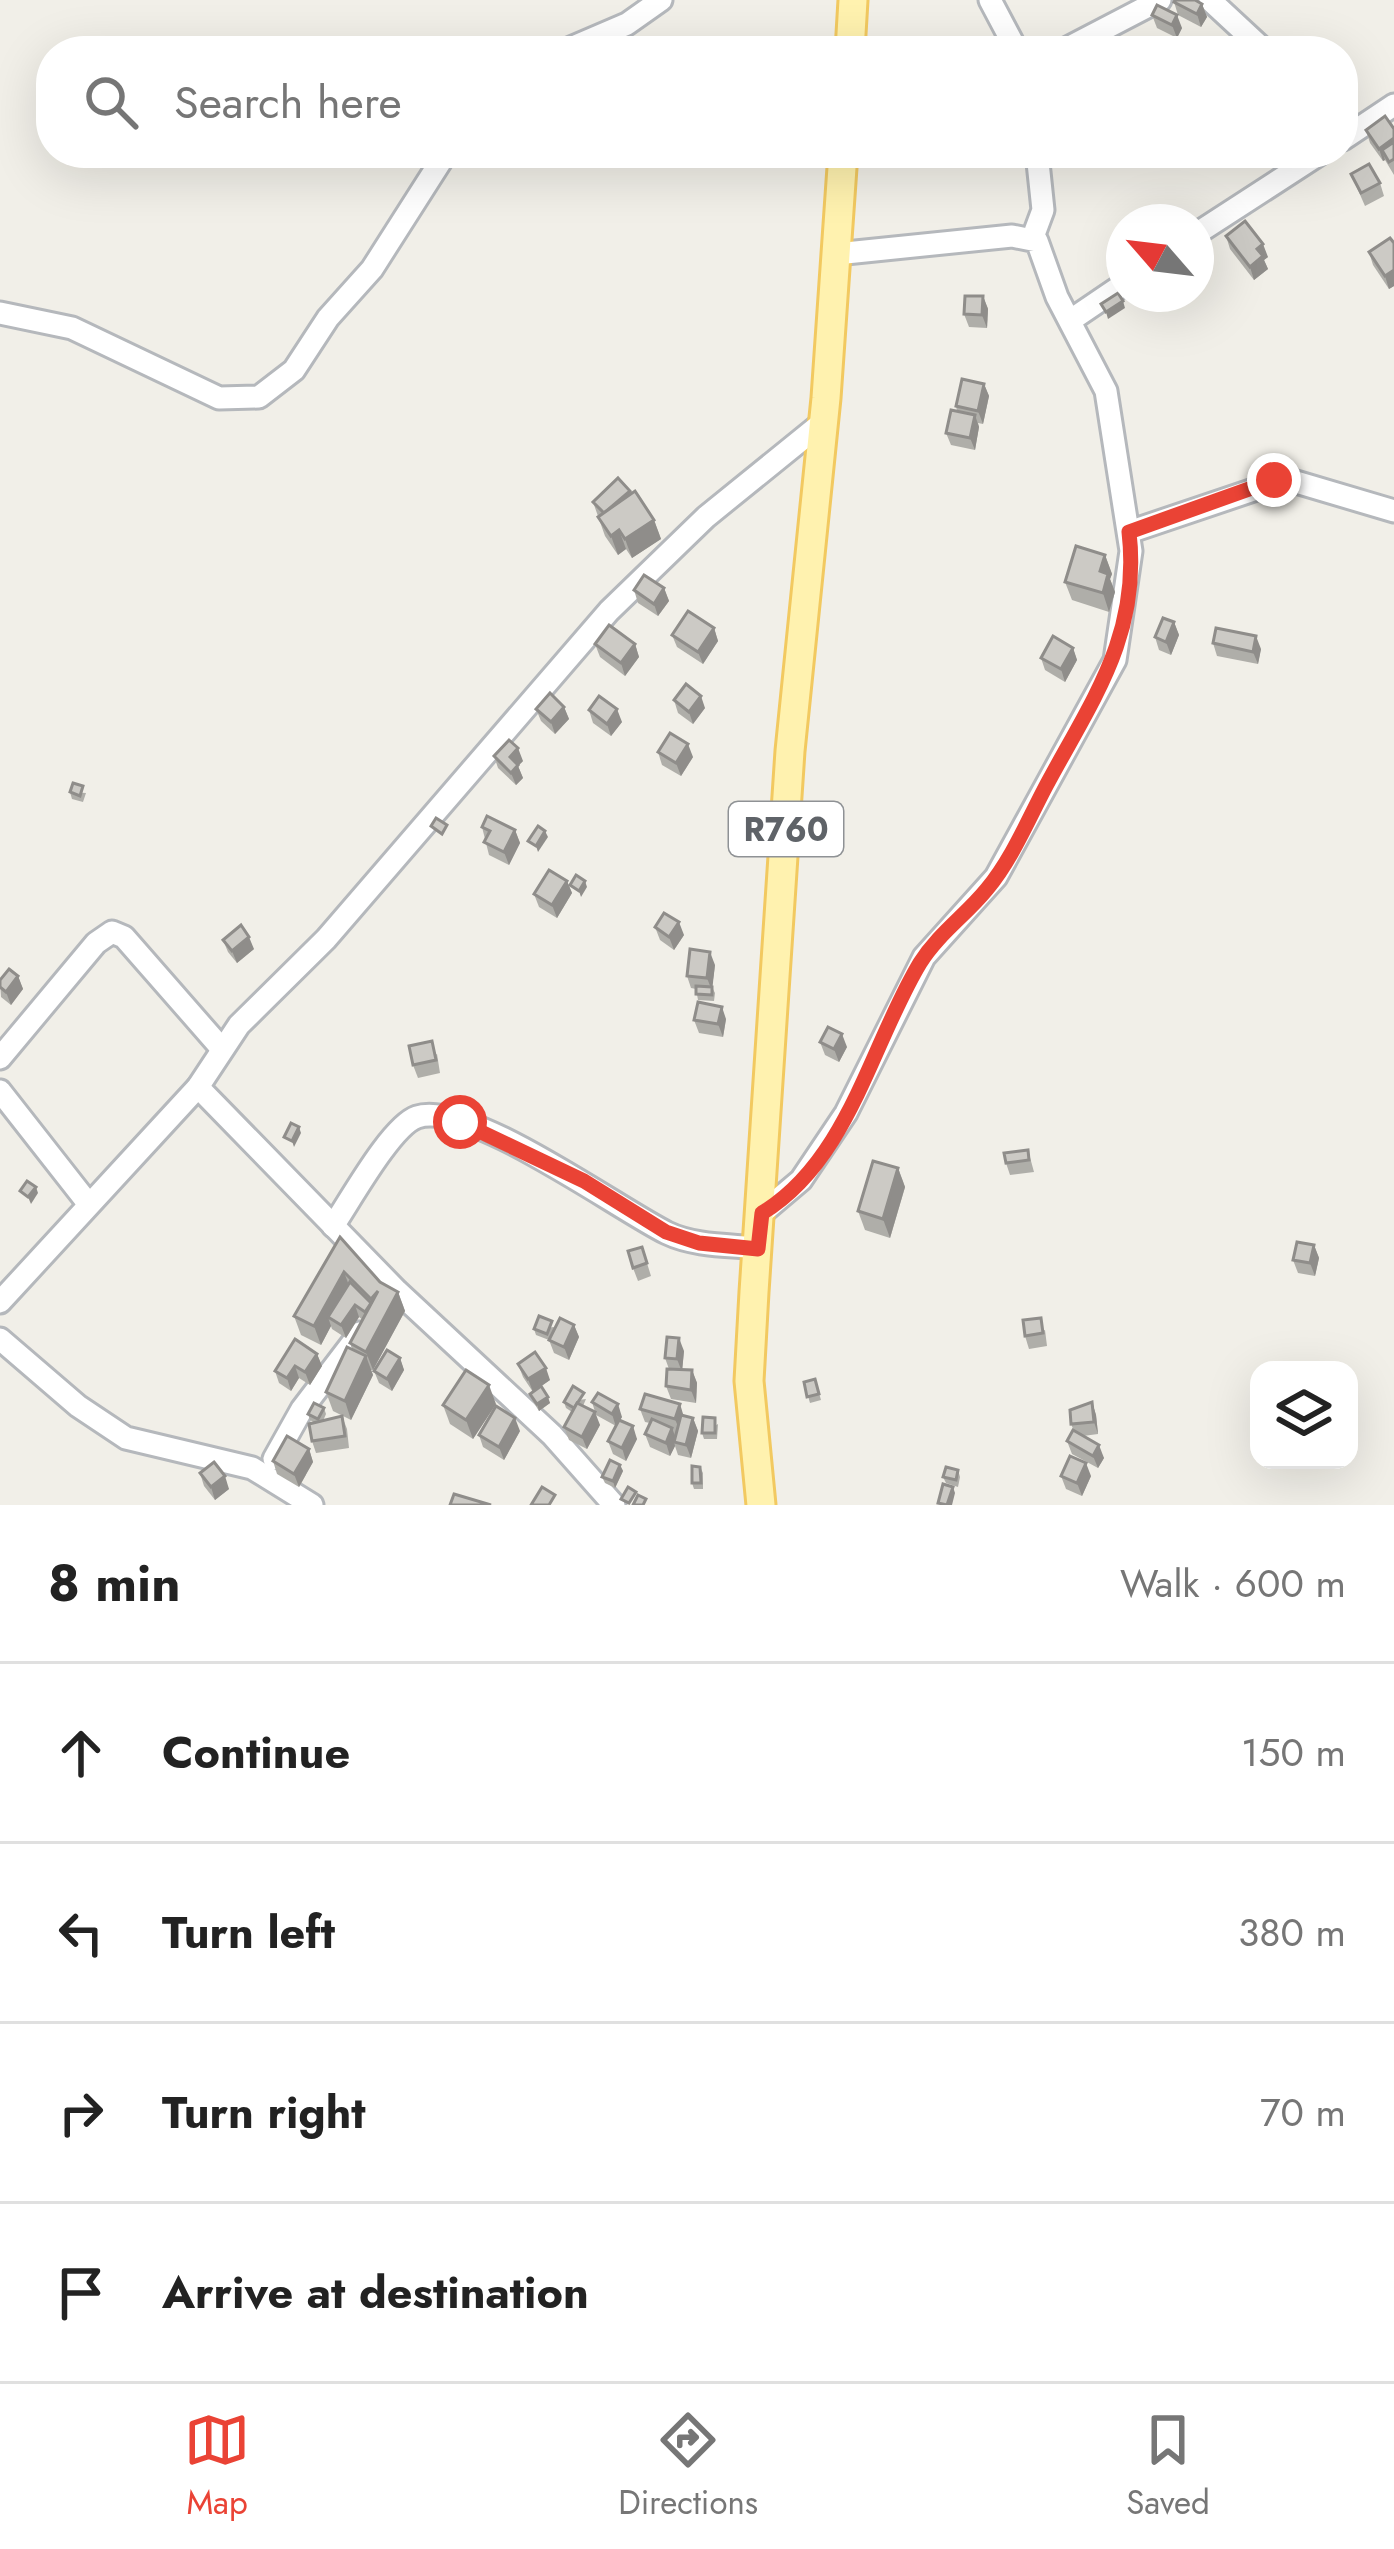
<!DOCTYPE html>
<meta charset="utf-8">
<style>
body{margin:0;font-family:Jost,sans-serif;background:#f2f2f2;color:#222}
.controls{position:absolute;right:36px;bottom:36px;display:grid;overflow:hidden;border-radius:24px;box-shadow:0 12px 48px #0002}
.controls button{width:108px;height:108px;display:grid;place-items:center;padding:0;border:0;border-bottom:3px solid #e0e0e0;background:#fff;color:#222;font:60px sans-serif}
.compass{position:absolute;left:1106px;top:204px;width:108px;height:108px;border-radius:50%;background:#fff;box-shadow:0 12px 48px #0002;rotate:298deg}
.stop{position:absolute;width:36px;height:36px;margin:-27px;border:9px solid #ea4335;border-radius:50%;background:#fff}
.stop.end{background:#ea4335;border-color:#fff;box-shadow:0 3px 12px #0008}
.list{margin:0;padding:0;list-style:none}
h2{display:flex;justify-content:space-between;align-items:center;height:156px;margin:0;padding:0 48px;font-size:51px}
h2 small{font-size:39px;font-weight:400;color:#767676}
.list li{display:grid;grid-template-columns:78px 1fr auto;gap:36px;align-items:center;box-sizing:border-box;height:180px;padding:0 48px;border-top:3px solid #e0e0e0}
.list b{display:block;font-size:45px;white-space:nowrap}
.list em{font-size:39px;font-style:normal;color:#767676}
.icon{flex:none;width:66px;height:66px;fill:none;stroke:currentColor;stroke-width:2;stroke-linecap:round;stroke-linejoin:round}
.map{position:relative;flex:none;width:1394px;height:1505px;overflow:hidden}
.search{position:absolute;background:#fff;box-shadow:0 12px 48px #0002;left:36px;right:36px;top:36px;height:132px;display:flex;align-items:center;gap:30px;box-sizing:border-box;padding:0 42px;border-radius:48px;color:#767676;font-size:45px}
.sheet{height:876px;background:#fff}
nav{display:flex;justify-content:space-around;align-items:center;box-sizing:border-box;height:168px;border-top:3px solid #e0e0e0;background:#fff;font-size:33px;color:#767676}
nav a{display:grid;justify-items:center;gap:6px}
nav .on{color:#ea4335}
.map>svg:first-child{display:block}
</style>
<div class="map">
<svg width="1394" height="1505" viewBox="0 0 1394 1505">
<rect width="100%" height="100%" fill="#f1efe8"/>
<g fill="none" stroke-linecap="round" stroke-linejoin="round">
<g stroke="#b5b8bc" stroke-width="27">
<g id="minor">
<path d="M990,0L1017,51"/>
<path d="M1210,0L1265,51"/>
<path d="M564,51L627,24L661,0"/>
<path d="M1062,51L1160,0"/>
<path d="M1343,139L1394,105"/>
<path d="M1196,234L1321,153"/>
<path d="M1033,237L1043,210L1037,153"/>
<path d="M0,313L72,328L219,398L259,397L294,370L328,318L372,269L446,153"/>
<path d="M1071,320L1124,284"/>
<path d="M1129,532L1286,479L1394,511"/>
<path d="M0,1058L96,943L112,932L124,937L222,1049"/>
<path d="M198,1087L397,1291L552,1435L614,1505"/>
<path d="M0,1091L87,1202"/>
<path d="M762,1213L801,1180L846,1113L924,957L996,877L1115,660L1131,551L1106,391L1057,297L1037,241L1012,236L836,254"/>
<path d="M333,1226C350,1201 391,1126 417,1117C467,1099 618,1209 667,1233C694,1246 728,1245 758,1248"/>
<path d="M0,1302L198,1087L239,1025L326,939L609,611L706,517L822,423"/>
<path d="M0,1339L78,1406L126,1438L252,1468L312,1505"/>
<path d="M274,1459L302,1409L360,1333"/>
</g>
</g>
<g stroke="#f2c960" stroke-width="33">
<g id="major">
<path d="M850,51L853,0"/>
<path d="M761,1505L749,1381L754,1292L790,751L826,398L843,153"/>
</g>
</g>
<use href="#minor" stroke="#fff" stroke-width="21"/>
<use href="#major" stroke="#fff2af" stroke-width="27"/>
</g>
<g fill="#afaea9">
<path d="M1174,2L1202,4L1207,17L1201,27L1178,15Z"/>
<path d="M1152,15L1182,28L1177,38L1157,28Z"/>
<path d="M1394,129V175L1385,160L1383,161L1370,143L1366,130Z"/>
<path d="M1351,174L1380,183L1384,196L1365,206Z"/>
<path d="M1226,236L1268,257L1264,260L1268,269L1254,280L1230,249Z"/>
<path d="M1394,243V286L1389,289L1373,265L1369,252Z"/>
<path d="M983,296L988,309L987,328L969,327L964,314Z"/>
<path d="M984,384L989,396L983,424L978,423L979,427L975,450L951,445L946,433L957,411L956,406Z"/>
<path d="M630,491L654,520L661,539L632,558L626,549L618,555L605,536L593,502Z"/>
<path d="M1105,555L1112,574L1110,579L1115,592L1109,612L1072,600L1065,582Z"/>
<path d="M664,588L669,601L658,616L638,603L634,590Z"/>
<path d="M1174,622L1179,635L1171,655L1159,650L1155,637Z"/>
<path d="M714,628L718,641L703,664L677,647L672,635Z"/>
<path d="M1213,643L1261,649L1258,664L1217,656Z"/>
<path d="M595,644H635L639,657L625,676L600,657Z"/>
<path d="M1073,648L1077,660L1065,682L1045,670L1041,658Z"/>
<path d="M674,700L705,708L693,724L678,713Z"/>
<path d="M564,707L569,719L555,734L541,721L536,709Z"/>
<path d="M589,710L622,722L611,736L593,723Z"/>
<path d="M658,752L693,757L681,776L662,765Z"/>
<path d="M494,756L523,761L518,766L523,778L516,785L498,768Z"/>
<path d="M70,792L86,793L83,802L72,799Z"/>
<path d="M482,827L515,830L520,843L509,865L489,855Z"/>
<path d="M567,881L572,893L557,918L539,907L534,894Z"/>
<path d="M655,927L684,935L674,950L660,940Z"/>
<path d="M223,940L254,949L237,963L228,952Z"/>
<path d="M715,965L712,987L715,993L714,1001L698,1000L696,989L691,988L687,976Z"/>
<path d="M18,976L23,989L11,1005L1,997L0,980Z"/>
<path d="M726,1019L723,1037L699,1033L694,1020Z"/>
<path d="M820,1042L847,1047L839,1062L825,1055Z"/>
<path d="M437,1054L440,1073L418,1078L413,1065Z"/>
<path d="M1028,1150L1034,1172L1010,1175L1006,1163Z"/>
<path d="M898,1168L905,1187L890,1238L865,1230L858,1211Z"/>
<path d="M340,1237L380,1282L398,1292L405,1311L373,1370H371L373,1375L351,1420L333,1411L326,1392L352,1349L350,1343L363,1320L359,1317L346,1338L332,1329L331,1326L321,1345L301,1335L294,1316Z"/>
<path d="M1314,1245L1319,1258L1315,1276L1298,1273L1293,1260Z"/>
<path d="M642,1247L651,1276L638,1281L633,1268Z"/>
<path d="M574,1325L579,1337L569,1360L554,1353L549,1340L536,1335L534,1329L554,1327L550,1339Z"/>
<path d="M1045,1330L1047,1346L1029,1349L1025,1336Z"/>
<path d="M684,1351L682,1370H692L697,1383L696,1403L671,1399L666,1386L669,1369L665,1358Z"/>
<path d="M317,1354L322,1366L310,1385L299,1378L291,1391L279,1383L275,1371Z"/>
<path d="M400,1358L404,1370L392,1391L379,1383L374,1371Z"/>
<path d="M518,1364L550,1380L541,1386L550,1403L539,1411L532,1400L530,1394L533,1392L523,1377Z"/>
<path d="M815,1379L821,1400L810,1403L804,1382Z"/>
<path d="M586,1399L583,1406L600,1425L587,1449L569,1440L564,1427L572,1412L566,1408L564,1402Z"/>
<path d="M592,1402L622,1417L620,1420L637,1439L626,1461L613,1454L608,1441L616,1426L596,1415Z"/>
<path d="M1092,1402L1096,1415L1098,1434L1083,1436L1104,1458L1098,1468L1072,1454L1067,1441L1074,1431L1071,1424Z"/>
<path d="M496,1404L473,1439L450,1424L443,1405Z"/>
<path d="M324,1408L326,1414L323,1421L342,1416L347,1429L349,1448L316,1453L312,1441L315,1423L310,1420L308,1414Z"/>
<path d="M640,1409L693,1418L698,1431L691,1458L678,1455L675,1446L670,1456L650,1447L645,1434L650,1423L645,1422Z"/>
<path d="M718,1424L717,1439H704L702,1433Z"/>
<path d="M520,1431L504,1460L483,1447L479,1435Z"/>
<path d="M309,1449L313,1462L299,1487L277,1474L273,1461Z"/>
<path d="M620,1465L623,1471L615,1488L605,1483L602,1477Z"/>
<path d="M700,1467L703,1473V1489H694L692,1483Z"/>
<path d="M958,1470L960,1477L958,1487L946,1483L943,1477Z"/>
<path d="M200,1473L229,1489L215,1500L204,1486Z"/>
<path d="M1061,1476H1091L1082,1496L1066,1489Z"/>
</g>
<g fill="#8f8d8a">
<path d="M1202,4L1207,17L1201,27L1197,14Z"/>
<path d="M1177,15L1182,28L1177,38L1172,25Z"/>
<path d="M1350,76L1355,89L1343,97V81Z"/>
<path d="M1394,138V154L1382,150L1385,160L1383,161L1379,149Z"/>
<path d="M1263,244L1268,257L1264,260L1268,269L1254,280L1250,267L1257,249Z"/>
<path d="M1394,270V286L1389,289L1385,276Z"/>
<path d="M983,296L988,309L987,328L982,315Z"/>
<path d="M1123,301L1125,308L1108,319L1106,312Z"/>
<path d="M984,384L989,396L983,424L978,411Z"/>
<path d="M975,415L979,427L975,450L970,438Z"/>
<path d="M654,520L661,539L632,558L625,539Z"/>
<path d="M619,530L626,549L618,555L611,536Z"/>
<path d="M1105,555L1112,574L1110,579L1115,592L1109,612L1103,593L1100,571Z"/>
<path d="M664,588L669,601L658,616L654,604Z"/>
<path d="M1174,622L1179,635L1171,655L1166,642Z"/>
<path d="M714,628L718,641L703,664L698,652Z"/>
<path d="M1256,636L1261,649L1258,664L1253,652Z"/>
<path d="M635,644L639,657L625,676L621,663Z"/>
<path d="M1073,648L1077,660L1065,682L1061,669Z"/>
<path d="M701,696L705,708L693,724L689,712Z"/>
<path d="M564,707L569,719L555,734L551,722Z"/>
<path d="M617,709L622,722L611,736L607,724Z"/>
<path d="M688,744L693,757L681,776L676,763Z"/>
<path d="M518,748L523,761L518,766L523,778L516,785L511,773L510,757Z"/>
<path d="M515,830L520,843L509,865L504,852Z"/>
<path d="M545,831L548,837L538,852L536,846Z"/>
<path d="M567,881L572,893L557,918L552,905Z"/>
<path d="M585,881L587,887L581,897L579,891Z"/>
<path d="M679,922L684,935L674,950L669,937Z"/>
<path d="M249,937L254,949L237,963L232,951Z"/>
<path d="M710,952L715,965L712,991L707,978Z"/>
<path d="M18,976L23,989L11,1005L6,992Z"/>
<path d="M722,1007L726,1019L723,1037L718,1024Z"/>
<path d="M842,1034L847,1047L839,1062L834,1049Z"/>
<path d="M299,1127L301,1133L294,1147L292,1141Z"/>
<path d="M898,1168L905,1187L890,1238L883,1219Z"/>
<path d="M36,1187L38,1193L31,1204L28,1197Z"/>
<path d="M1314,1245L1319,1258L1315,1276L1310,1263Z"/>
<path d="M344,1272L351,1291L328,1317L331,1326L321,1345L314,1326Z"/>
<path d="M398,1292L405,1311L373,1370L366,1352Z"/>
<path d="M355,1305L359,1317L346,1338L341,1325Z"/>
<path d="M574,1325L579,1337L569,1360L564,1347Z"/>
<path d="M679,1338L684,1351L682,1372L677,1359Z"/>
<path d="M317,1354L322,1366L310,1385L305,1372Z"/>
<path d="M366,1356L373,1375L351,1420L345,1401Z"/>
<path d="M400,1358L404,1370L392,1391L387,1379Z"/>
<path d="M295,1366L299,1378L291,1391L287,1378Z"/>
<path d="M546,1368L550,1380L533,1392L528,1379Z"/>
<path d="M692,1370L697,1383L696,1403L691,1390Z"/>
<path d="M489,1385L496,1404L473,1439L466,1420Z"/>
<path d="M548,1397L550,1403L539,1411L537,1404Z"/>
<path d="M1092,1402L1096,1415L1098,1434L1094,1422Z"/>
<path d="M618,1404L622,1417L616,1427L612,1414Z"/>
<path d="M680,1404L684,1417L680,1432L675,1419Z"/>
<path d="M595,1412L600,1425L587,1449L582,1437Z"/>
<path d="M515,1418L520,1431L504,1460L499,1447Z"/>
<path d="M693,1418L698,1431L691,1458L686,1445Z"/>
<path d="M633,1426L637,1439L626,1461L622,1448Z"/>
<path d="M672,1428L677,1441L674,1442L675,1446L670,1456L666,1443Z"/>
<path d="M1099,1445L1104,1458L1098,1468L1093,1456Z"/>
<path d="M309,1449L313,1462L299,1487L294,1474Z"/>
<path d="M1086,1463L1091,1476L1082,1496L1077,1483Z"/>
<path d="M620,1465L623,1471L615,1488L613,1481Z"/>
<path d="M225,1476L229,1489L215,1500L211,1487Z"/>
<path d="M953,1487L955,1493L952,1505H947Z"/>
</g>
<g fill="#cccac5" stroke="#8f8d8a" stroke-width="3">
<path d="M1175,0H1195L1202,4L1197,14L1174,2Z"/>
<path d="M1157,5L1177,15L1172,25L1152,15Z"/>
<path d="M1343,67L1350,76L1343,81Z"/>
<path d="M1385,116L1394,129V138L1379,149L1366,130Z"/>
<path d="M1394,142V159L1389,162L1382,150Z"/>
<path d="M1369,164L1380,183L1361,193L1351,174Z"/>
<path d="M1245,221L1263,244L1257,249L1263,256L1250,267L1226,236Z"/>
<path d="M1390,238L1394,243V270L1385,276L1369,252Z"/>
<path d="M1118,293L1123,301L1106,312L1101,304Z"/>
<path d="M965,296H983L982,315L964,314Z"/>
<path d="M962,379L984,384L978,411L956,406Z"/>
<path d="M951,410L975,415L970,438L946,433Z"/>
<path d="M618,478L630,491L604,513L593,502Z"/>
<path d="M635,491L654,520L625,539L619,530L611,536L598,517Z"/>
<path d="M1076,546L1105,555L1100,571L1108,574L1103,593L1065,582Z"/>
<path d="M644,575L664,588L654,604L634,590Z"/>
<path d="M688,611L714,628L698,652L672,635Z"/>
<path d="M1163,618L1174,622L1166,642L1155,637Z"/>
<path d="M609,625L635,644L621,663L595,644Z"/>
<path d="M1216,628L1256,636L1253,652L1213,643Z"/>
<path d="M1053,636L1073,648L1061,669L1041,658Z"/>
<path d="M686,684L701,696L689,712L674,700Z"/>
<path d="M550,693L564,707L551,722L536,709Z"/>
<path d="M599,696L617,709L607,724L589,710Z"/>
<path d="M670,733L688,744L676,763L658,752Z"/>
<path d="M509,740L518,748L510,757L518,765L511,773L494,756Z"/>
<path d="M73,783L83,786L80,796L70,792Z"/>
<path d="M487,816L515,830L504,852L484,842L490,831L482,827Z"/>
<path d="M436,818L447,825L442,834L431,826Z"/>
<path d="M538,826L545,831L536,846L528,841Z"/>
<path d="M549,870L567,881L552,905L534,894Z"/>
<path d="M576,875L585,881L579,891L570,885Z"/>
<path d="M664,913L679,922L669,937L655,927Z"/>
<path d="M241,925L249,937L232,951L223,940Z"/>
<path d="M690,949L710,952L707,978L687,976Z"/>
<path d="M9,969L18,976L6,992L0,987V980Z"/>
<path d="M696,986L712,987V995L696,994Z"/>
<path d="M698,1002L722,1007L718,1024L694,1020Z"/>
<path d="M828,1027L842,1034L834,1049L820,1042Z"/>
<path d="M432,1041L436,1060L413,1065L409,1046Z"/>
<path d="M291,1123L299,1127L292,1141L284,1137Z"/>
<path d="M1028,1150L1029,1160L1006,1163L1004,1153Z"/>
<path d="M873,1161L898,1168L883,1219L858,1211Z"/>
<path d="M27,1181L36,1187L28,1197L20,1191Z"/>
<path d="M340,1237L380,1282L398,1292L366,1352L350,1343L378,1291L371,1299L344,1272L314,1326L294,1316Z"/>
<path d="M1297,1242L1314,1245L1310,1263L1293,1260Z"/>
<path d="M642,1247L647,1263L633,1268L628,1251Z"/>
<path d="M350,1282L371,1303L365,1312L355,1305L341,1325L328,1317Z"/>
<path d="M539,1316L552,1321L547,1334L534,1329Z"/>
<path d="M560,1318L574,1325L564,1347L549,1340Z"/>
<path d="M1041,1318L1043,1333L1025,1336L1023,1320Z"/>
<path d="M667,1337L679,1338L677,1359L665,1358Z"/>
<path d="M295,1339L317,1354L305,1372L295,1366L287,1378L275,1371Z"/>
<path d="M347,1347L366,1356L345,1401L326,1392Z"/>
<path d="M387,1350L400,1358L387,1379L374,1371Z"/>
<path d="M535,1352L546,1368L528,1379L518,1364Z"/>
<path d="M667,1369L692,1370L691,1390L666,1386Z"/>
<path d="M466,1370L489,1385L466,1420L443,1405Z"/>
<path d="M815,1379L819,1394L807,1397L804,1382Z"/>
<path d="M541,1386L548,1397L537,1404L530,1394Z"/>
<path d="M573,1386L584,1393L574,1408L564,1402Z"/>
<path d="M598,1393L618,1404L612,1414L592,1402Z"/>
<path d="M645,1394L680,1404L675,1419L640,1409Z"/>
<path d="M1092,1402L1094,1422L1071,1424L1070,1410Z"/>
<path d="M314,1403L324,1408L318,1419L308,1414Z"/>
<path d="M577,1403L595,1412L582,1437L564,1427Z"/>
<path d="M496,1406L515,1418L499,1447L479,1435Z"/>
<path d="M681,1415L693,1418L686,1445L674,1442Z"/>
<path d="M342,1416L345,1436L312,1441L309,1424Z"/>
<path d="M703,1417L715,1418V1433H702Z"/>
<path d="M652,1419L672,1428L666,1443L645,1434Z"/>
<path d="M619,1420L633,1426L622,1448L608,1441Z"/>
<path d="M1073,1430L1099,1445L1093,1456L1067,1441Z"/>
<path d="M287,1436L309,1449L294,1474L273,1461Z"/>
<path d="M1070,1456L1086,1463L1077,1483L1061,1476Z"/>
<path d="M610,1460L620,1465L613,1481L602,1477Z"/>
<path d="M214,1462L225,1476L211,1487L200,1473Z"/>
<path d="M692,1466L700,1467L701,1483H692Z"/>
<path d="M946,1467L958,1470L956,1480L943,1477Z"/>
<path d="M943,1484L953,1487L947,1505L938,1503Z"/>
<path d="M542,1487L555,1495L549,1505H531Z"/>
<path d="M628,1487L636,1492L629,1503L621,1499Z"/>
<path d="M454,1494L491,1505H450Z"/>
<path d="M638,1495L646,1499L643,1505H633Z"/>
</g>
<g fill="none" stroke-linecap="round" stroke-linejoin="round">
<path stroke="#ea4335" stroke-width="15" d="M460,1122L584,1181L666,1232L699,1243L758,1249L762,1213C849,1160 871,1044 920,963C939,933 966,915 987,889C1012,859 1028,820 1046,786C1092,700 1141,635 1129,532L1274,480"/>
</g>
<g text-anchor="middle" stroke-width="9" stroke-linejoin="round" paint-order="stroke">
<rect fill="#fff" stroke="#8f9295" stroke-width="3" x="729" y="802" width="114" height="54" rx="9"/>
<g font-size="33" font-weight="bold" fill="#5f6368">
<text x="786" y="841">R760</text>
</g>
</g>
</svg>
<div class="controls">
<button><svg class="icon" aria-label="layers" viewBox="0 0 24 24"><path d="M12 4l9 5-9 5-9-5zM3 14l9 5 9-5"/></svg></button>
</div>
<svg class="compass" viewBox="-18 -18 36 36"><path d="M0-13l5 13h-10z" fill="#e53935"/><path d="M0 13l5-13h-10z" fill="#767676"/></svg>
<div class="stop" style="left:460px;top:1122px"></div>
<div class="stop end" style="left:1274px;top:480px"></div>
<div class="search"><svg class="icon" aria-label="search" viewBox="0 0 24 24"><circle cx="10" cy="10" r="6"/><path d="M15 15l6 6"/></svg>Search here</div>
</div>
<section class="sheet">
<h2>8 min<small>Walk · 600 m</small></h2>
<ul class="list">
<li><svg class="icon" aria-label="ahead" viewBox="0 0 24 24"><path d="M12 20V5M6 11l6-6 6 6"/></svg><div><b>Continue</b></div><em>150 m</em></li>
<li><svg class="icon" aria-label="left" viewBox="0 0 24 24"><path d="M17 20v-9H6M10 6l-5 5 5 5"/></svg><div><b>Turn left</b></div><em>380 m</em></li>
<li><svg class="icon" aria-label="right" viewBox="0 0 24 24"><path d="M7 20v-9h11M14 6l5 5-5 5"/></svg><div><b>Turn right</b></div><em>70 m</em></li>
<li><svg class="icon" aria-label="arrive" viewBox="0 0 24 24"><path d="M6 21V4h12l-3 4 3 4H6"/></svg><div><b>Arrive at destination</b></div></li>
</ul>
</section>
<nav>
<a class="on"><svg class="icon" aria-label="map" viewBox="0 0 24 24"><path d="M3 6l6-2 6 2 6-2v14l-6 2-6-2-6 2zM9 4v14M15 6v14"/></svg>Map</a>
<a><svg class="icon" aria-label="directions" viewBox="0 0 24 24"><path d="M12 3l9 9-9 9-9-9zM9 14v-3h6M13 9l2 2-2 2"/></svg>Directions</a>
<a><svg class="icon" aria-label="saved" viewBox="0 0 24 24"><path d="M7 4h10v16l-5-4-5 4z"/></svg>Saved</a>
</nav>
